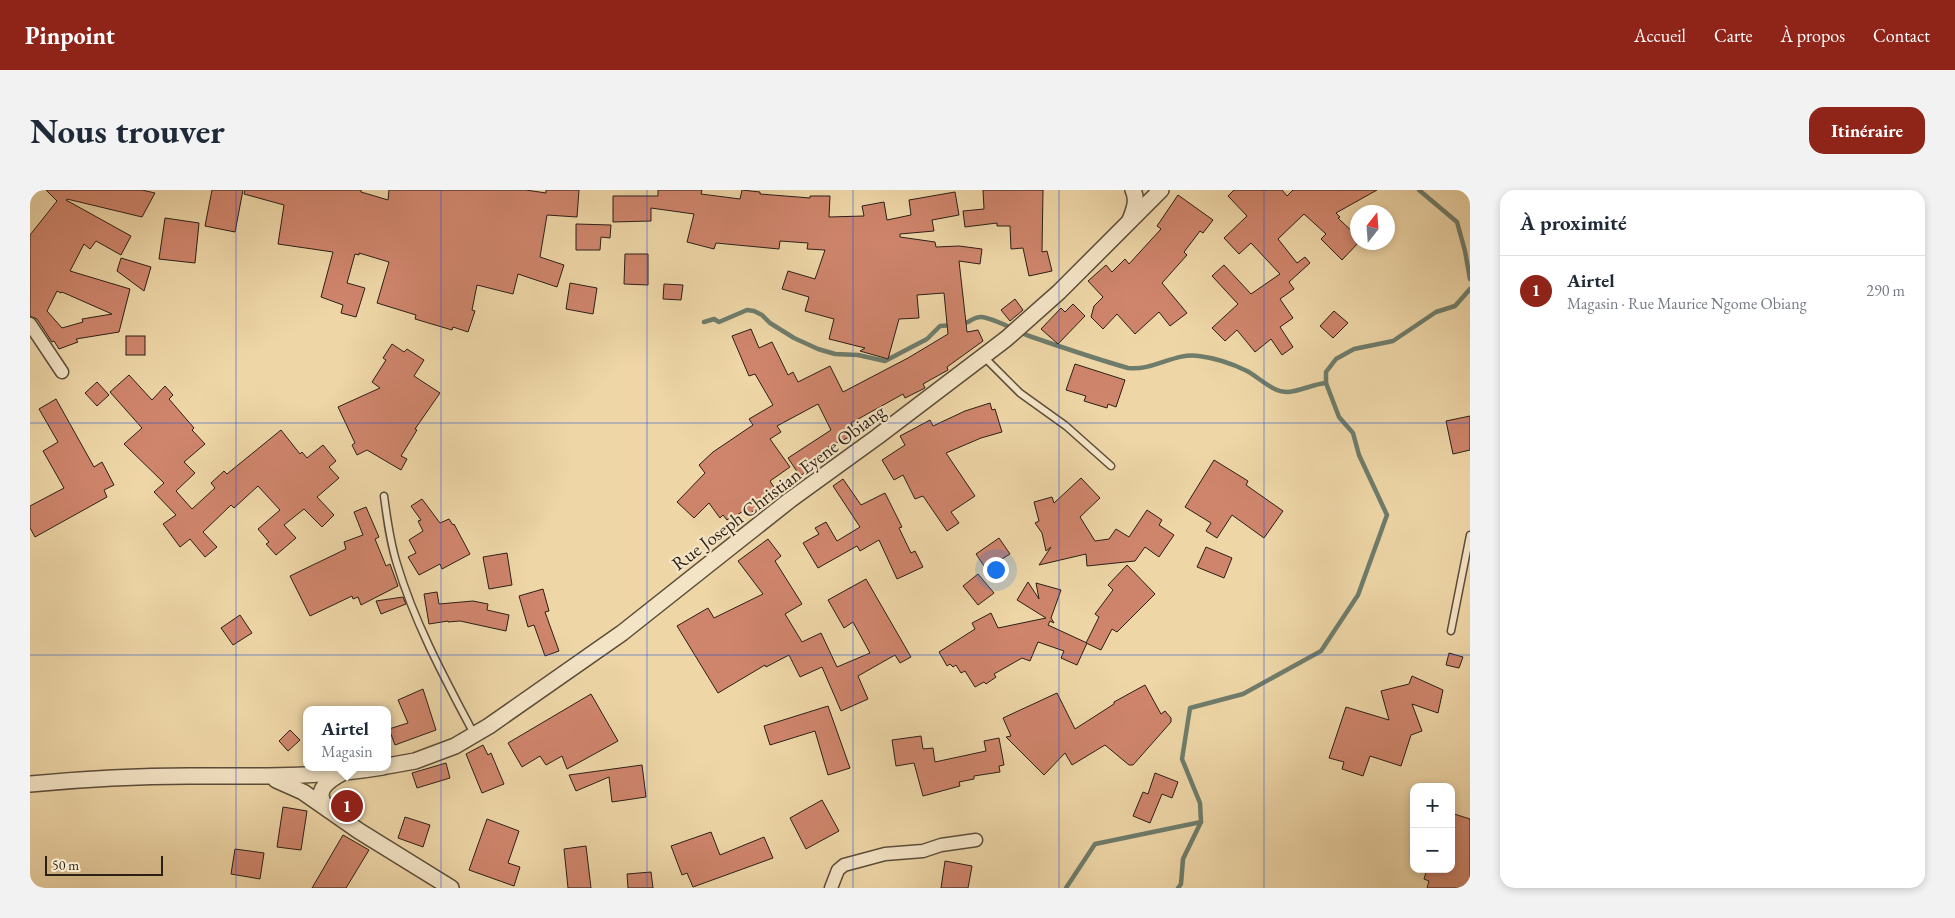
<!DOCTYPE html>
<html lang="fr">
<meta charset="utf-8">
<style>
body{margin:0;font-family:"EB Garamond",serif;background:#f2f2f3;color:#1f2937}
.controls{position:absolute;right:15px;bottom:15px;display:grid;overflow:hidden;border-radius:10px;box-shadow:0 2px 8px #0003}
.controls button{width:45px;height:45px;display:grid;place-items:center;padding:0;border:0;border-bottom:1px solid #e0e1e3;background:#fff;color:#1f2937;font:25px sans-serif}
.compass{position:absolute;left:1320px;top:15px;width:45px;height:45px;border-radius:50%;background:#fff;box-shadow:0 2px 8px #0003;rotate:17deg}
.scale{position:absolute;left:15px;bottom:12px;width:118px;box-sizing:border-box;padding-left:5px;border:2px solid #2b1f16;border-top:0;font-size:14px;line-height:18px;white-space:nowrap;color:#2b1f16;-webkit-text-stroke:4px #f4e4c6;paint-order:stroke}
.you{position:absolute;left:965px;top:379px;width:18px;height:18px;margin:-12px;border:4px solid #fff;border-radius:50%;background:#1a73e8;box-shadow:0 0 0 8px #1a73e833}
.badge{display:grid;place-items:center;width:32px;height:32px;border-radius:50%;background:#8f2418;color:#fff;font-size:16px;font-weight:700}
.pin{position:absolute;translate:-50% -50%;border:2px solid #fff;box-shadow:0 1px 5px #0006}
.popup{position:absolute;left:273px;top:516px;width:88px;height:65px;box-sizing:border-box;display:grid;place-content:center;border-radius:10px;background:#fff;filter:drop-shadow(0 1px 4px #0005);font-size:16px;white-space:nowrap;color:#747a83}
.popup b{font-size:19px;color:#1f2937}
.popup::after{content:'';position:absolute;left:50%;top:100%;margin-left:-10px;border:10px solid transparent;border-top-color:#fff}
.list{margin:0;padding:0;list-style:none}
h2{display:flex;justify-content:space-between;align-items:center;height:65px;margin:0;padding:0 20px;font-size:21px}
h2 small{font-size:16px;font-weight:400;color:#747a83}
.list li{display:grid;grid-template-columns:32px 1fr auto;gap:15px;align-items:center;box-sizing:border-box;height:70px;padding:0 20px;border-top:1px solid #e0e1e3}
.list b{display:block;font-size:19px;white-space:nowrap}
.list p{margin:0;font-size:16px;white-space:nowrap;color:#747a83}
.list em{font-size:16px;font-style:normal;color:#747a83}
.map{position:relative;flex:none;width:1440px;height:698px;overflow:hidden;border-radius:15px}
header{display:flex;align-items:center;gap:30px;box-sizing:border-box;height:70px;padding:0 25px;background:#8f2418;color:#fff}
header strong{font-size:24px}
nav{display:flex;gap:28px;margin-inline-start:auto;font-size:18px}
.intro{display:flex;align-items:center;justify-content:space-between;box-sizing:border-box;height:120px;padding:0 30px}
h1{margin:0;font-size:35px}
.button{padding:12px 22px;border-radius:15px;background:#8f2418;color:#fff;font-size:18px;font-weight:700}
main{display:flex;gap:30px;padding:0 30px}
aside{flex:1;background:#fff;border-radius:15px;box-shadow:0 2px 8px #0003}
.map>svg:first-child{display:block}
</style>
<header>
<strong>Pinpoint</strong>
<nav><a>Accueil</a><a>Carte</a><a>À propos</a><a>Contact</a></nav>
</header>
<div class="intro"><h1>Nous trouver</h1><a class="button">Itinéraire</a></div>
<main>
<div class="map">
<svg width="1440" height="698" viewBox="0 0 1440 698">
<rect width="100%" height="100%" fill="#eed6a7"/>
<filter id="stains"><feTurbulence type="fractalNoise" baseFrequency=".004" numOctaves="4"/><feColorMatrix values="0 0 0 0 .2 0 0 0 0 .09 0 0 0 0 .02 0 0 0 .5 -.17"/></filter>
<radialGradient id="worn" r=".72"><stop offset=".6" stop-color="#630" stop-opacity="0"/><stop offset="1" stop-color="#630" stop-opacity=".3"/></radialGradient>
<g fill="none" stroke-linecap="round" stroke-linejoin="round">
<g stroke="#6e7c6b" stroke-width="4.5">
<path d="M1389,0L1427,32L1435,61L1440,89"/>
<path d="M674,132L684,129L689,132L717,120L724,121L732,125L740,133L764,148L788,159L805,164L828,165L855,171L897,149L910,136L923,135"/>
<path d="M931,134C939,134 943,126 952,127C967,129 987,142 1002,147C1034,158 1066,169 1098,178C1124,181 1145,162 1169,166C1185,168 1203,174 1217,181C1230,188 1242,202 1258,202C1271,201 1283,194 1296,193"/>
<path d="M1036,698L1065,654L1171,632L1170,613L1152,569L1160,518L1213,504L1291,461L1328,405L1357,325L1329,265L1323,243L1309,227L1296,193V182L1306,169L1324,159L1363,151L1406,122L1425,116L1440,99"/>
<path d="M1148,698L1151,694L1153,669L1171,632"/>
</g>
</g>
<g fill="#cf856c" stroke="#2b1f16" fill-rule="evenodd">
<path d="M16,0H112L125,3L112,27L37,9L36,10L101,46L91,65L66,51L60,59L54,54L40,81L100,99L89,142L46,149L48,152L29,159L24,151L22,152L7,129L0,126V45L27,11ZM27,101L31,103L32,102L82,124L52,129L53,132L32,138L17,121Z"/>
<path d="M182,0H213L205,42L175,36Z"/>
<path d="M215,0H331V2L358,10L359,0H496L516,3V0H549L547,27L517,25L510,67L534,75L527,97L488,84L483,104L447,95L442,120L445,121L438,142L423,137L422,140L385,129L386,125L347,113L359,72L329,63V65L325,64L317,93L335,98L326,127L311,123L313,115L291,107L303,62L248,54L254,15L214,4Z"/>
<path d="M628,0H672L671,4L710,9L712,0L730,2V4L780,8V6H800L799,27L834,26L832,16L854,12L857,30L881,25L879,10L925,2L929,25L902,30L904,41L870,44V47L905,52L906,57L929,56L952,59L950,74L929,71L937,142L948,140L953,151L917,177L918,180L893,194L895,198L875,208L873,204L821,233L826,244L798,257L803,264L770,286L758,268L801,240L788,214L747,236L751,242L740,249L760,277L740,291L747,302L717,326L713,321L703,328L702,326L697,330L693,325L690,328L679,313L664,328L647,312L675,283L669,275L683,262L723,235L719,229L743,215L725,184L719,186L702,146L721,139L729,158L742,152L758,185L763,182L768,192L800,176L813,202L878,168L918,144L914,103L887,105L889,128L869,129L858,169L830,161L835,158L799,149L804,129L775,121L779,107L752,99L758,81L785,89L795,60L777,59L778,53L750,51L749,59L686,53L684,59L657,52L664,24L621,18V31L583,32V6H628Z"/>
<path d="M953,0H1013L1012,62L1017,61L1022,81L999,86L993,58L981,59L980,36H967V33L935,37L933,21L954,19Z"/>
<path d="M1204,0H1252L1257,6L1263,0H1347L1306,23L1310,27L1308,28L1328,47V52H1329L1312,70L1291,49L1296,44L1274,24L1248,49L1267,73L1275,67L1280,73L1259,92L1264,99L1250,109L1263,128L1250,137L1263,157L1252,165L1241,149L1225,162L1207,140L1195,151L1182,138L1208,114L1182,86L1194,75L1221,104L1250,84L1221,53L1209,64L1194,48L1217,26L1198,6Z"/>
<path d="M1148,5L1183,30L1173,43L1170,41L1154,62L1157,65L1132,93L1157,123L1140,136L1129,122L1105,144L1087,124L1073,139L1061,127L1064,116L1073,107L1058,91L1076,75L1082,82L1095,69L1099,74L1131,39L1127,36Z"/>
<path d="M135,28L169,33L165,73L129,69Z"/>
<path d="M546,34L581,35L580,48L571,47L570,60H546Z"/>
<path d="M595,64H618V95L594,94Z"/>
<path d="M91,68L121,77L114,101L87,81Z"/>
<path d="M540,93L567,98L563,124L536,119Z"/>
<path d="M634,94L653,95L651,110L633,109Z"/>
<path d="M985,109L993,120L980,131L971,120Z"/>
<path d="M1043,114L1055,126L1028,154L1011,139L1031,118L1035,122Z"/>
<path d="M1304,121L1318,133L1303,148L1290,136Z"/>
<rect x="96" y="146" width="19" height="19"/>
<path d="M362,154L374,162L377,159L394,170L384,186L410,203L385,239L387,240L371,266L377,269L371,280L337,260L327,265L322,255L325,253L308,217L350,198L342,192L356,170L353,168Z"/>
<path d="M1045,174L1095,190L1086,217L1078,214L1077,218L1054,211L1056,206L1036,200Z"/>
<path d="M99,185L122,210L135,196L143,205L139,209L164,238L162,240L175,254L154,272L165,283L146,301L162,319L185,298L181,293L194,281L197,284L251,240L270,264L272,262L277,268L293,255L306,271L299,277L309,288L287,307L304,325L292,337L274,319L254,335L266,348L246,365L236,354L239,352L228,339L250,320L228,296L204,318L201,315L173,342L187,357L175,367L160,349L150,357L133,334L146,325L124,302L134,293L94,254L112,238L80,202Z"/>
<path d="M67,192L79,205L67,216L55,203Z"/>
<path d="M26,209L64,277L72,272L84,295L74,300L77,307L5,347L0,338V316L34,298L13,261L28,252L9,219Z"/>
<path d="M960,213L962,220L965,219L972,242L951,248L916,263L945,306L921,322L929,333L917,341L893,306L885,309L873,285L864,290L852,270L875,255L870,246L887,237L900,230L903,236L935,221Z"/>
<path d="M1440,226V260L1423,264L1416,231Z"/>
<path d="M1184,270L1218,291L1216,295L1253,321L1234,348L1202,325L1187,348L1176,341L1181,333L1155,317Z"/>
<path d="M1051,288L1070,308L1050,327L1065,351L1079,349L1086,339L1099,347L1117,320L1132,330L1129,335L1144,345L1129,367L1115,357L1105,371L1057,376L1056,364L1009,375L1021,357L1016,361L1012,343L1005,333L1009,331L1004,312L1022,307L1024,313Z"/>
<path d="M813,289L831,315L855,303L872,337L869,338L881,363L885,361L893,377L867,389L849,350L830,361L827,356L788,378L773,353L789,344L785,338L796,332L807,351L830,337L803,296Z"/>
<path d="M392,309L410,333L419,329L423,335L424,334L440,364L412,379L410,374L389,385L378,367L386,363L379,350L393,341L388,331L391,330L381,316Z"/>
<path d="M336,317L349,347L345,349L356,376L360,374L368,396L331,415L328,407L323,409L322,406L280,426L260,386L316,359L314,352L333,345L324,322Z"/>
<path d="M969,348L980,364L956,379L946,364Z"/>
<path d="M738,349L751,366L745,371L772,414L755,424L772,452L791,443L807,477L840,463L823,432L814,438L798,410L836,389L881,467L870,473L865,465L828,486L838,509L811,521L792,477L770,487L759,465L736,477L735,475L688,503L647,436L678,418L684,428L733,404L708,371Z"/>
<path d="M1176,357L1202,368L1194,388L1167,377Z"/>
<path d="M477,363L482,395L459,399L453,367Z"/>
<path d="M1097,375L1125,404L1087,442L1082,439L1071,460L1056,453L1069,427L1065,424L1083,400L1078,395Z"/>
<path d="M948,384L964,403L948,415L933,396Z"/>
<path d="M998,392L1009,409L1006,393L1031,400L1021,428L1024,433L1020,431L1018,435L1057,453L1047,475L1031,468L1034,461L1008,452L1000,471L992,468L964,484L966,487L956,494L954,492L945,497L935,481L931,483L926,475L923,477L920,474L917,476L909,462L945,439L942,433L961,423L968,438L1016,428L987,410Z"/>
<path d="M513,399L519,421L515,422L529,461L515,466L504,435L498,437L489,406Z"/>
<path d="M407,402L409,414L443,411L458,414L457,420L479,425L476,441L430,431L418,432V431L399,434L394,404Z"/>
<path d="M373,407L376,414L351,424L346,411Z"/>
<path d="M210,425L222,443L203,455L191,438Z"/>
<path d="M1419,463L1433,467L1429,478L1416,475Z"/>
<path d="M1382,486L1413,500L1408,523L1382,514L1392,541L1381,545L1371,576L1340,566L1333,586L1312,579L1314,572L1299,568L1316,517L1359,530L1351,501L1379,494Z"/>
<path d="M1115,495L1131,524L1135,521L1141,528V532L1103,575H1099L1075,555L1042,575L1035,563L1014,585L976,547L981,546L973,528L1027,503L1045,539L1084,514V512Z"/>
<path d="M393,499L406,540L365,555L359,539L378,533L368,510Z"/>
<path d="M561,504L588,551L537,579L532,566L516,575L510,566L492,577L478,553Z"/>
<path d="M798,516L820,578L798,585L785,541L740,555L734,536Z"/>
<path d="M260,540L270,550L258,561L249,551Z"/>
<path d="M891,546L893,559L903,558L905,572L956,561L954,551L969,548L974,575L969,576L970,582L944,586V589L929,592L930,596L893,606L884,573L866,576L862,550Z"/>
<path d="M453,555L458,565L461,563L474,594L452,603L436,564Z"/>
<path d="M416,573L420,588L387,598L382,583Z"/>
<path d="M612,575L616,607L582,612L579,587L546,601L539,585Z"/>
<path d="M1125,583L1148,592L1142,608L1132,604L1120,633L1103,626L1113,602L1118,604Z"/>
<path d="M792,610L809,641L776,659L760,628Z"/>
<path d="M253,617L277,621L271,660L247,657Z"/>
<path d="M1421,623L1440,629V698H1397L1399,691L1394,689L1397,679H1421Z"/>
<path d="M375,627L400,635L393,657L368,648Z"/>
<path d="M457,629L489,641L478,673L490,677L484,696L439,680Z"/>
<path d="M681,642L690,665L734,647L743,668L663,697L657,683L652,685L641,656Z"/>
<path d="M313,645L339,660L316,698H282Z"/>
<path d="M556,656L561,698H538L534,659Z"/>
<path d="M205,659L234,663L230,689L201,684Z"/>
<path d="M915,671L942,676L938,698H911Z"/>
<path d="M621,682L623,698H598L597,684Z"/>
</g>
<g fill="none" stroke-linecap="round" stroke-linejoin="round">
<g stroke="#5c4d3a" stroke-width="9">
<g id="service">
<path d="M954,167L990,203L1036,236L1081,276"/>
<path d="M354,306C357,329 360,352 367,374C385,434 415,489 444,544"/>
<path d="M1421,441L1440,345"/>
</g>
</g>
<g stroke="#5c4d3a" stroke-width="15">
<g id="minor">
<path d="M0,134L32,182"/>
<path d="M801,698L808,680L814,675L855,664L893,661L911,655L946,650"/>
</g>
</g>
<g stroke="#5c4d3a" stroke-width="18">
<g id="tertiary">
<path d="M1100,30C1104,20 1108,10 1103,0"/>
<path d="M357,576L385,571L425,556L459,536L592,443L760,310L847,247L976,149L1029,102L1131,0"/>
<path d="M246,590L273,602L329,641L421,698"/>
<path d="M0,594C53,589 106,586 159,586C224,586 288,588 353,577"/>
<path d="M299,620C282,603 295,592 312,583"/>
</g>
</g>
<use href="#service" stroke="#f4e4c6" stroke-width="6"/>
<use href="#minor" stroke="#f4e4c6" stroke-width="12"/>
<use href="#tertiary" stroke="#f4e4c6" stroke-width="15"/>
</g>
<path fill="none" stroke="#1d4ed8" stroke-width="1" stroke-opacity="0.55" d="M206,0V698M411,0V698M617,0V698M823,0V698M1029,0V698M1234,0V698M0,233H1440M0,465H1440"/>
<g text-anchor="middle" stroke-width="4.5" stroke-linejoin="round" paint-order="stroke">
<g font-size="19" fill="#2b1f16" stroke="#f4e4c6">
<text transform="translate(748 297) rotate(-37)" y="7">Rue Joseph Christian Eyene Obiang</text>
</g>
</g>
<rect width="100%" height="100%" filter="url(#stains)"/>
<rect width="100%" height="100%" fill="url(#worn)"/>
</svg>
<div class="controls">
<button>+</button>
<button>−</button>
</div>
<svg class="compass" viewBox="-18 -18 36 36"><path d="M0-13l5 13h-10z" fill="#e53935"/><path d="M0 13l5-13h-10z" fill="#747a83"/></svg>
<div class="scale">50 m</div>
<div class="you"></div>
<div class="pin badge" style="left:317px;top:616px">1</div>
<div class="popup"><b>Airtel</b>Magasin</div>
</div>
<aside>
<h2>À proximité<small></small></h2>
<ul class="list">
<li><span class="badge">1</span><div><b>Airtel</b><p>Magasin · Rue Maurice Ngome Obiang</p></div><em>290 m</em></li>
</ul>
</aside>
</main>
